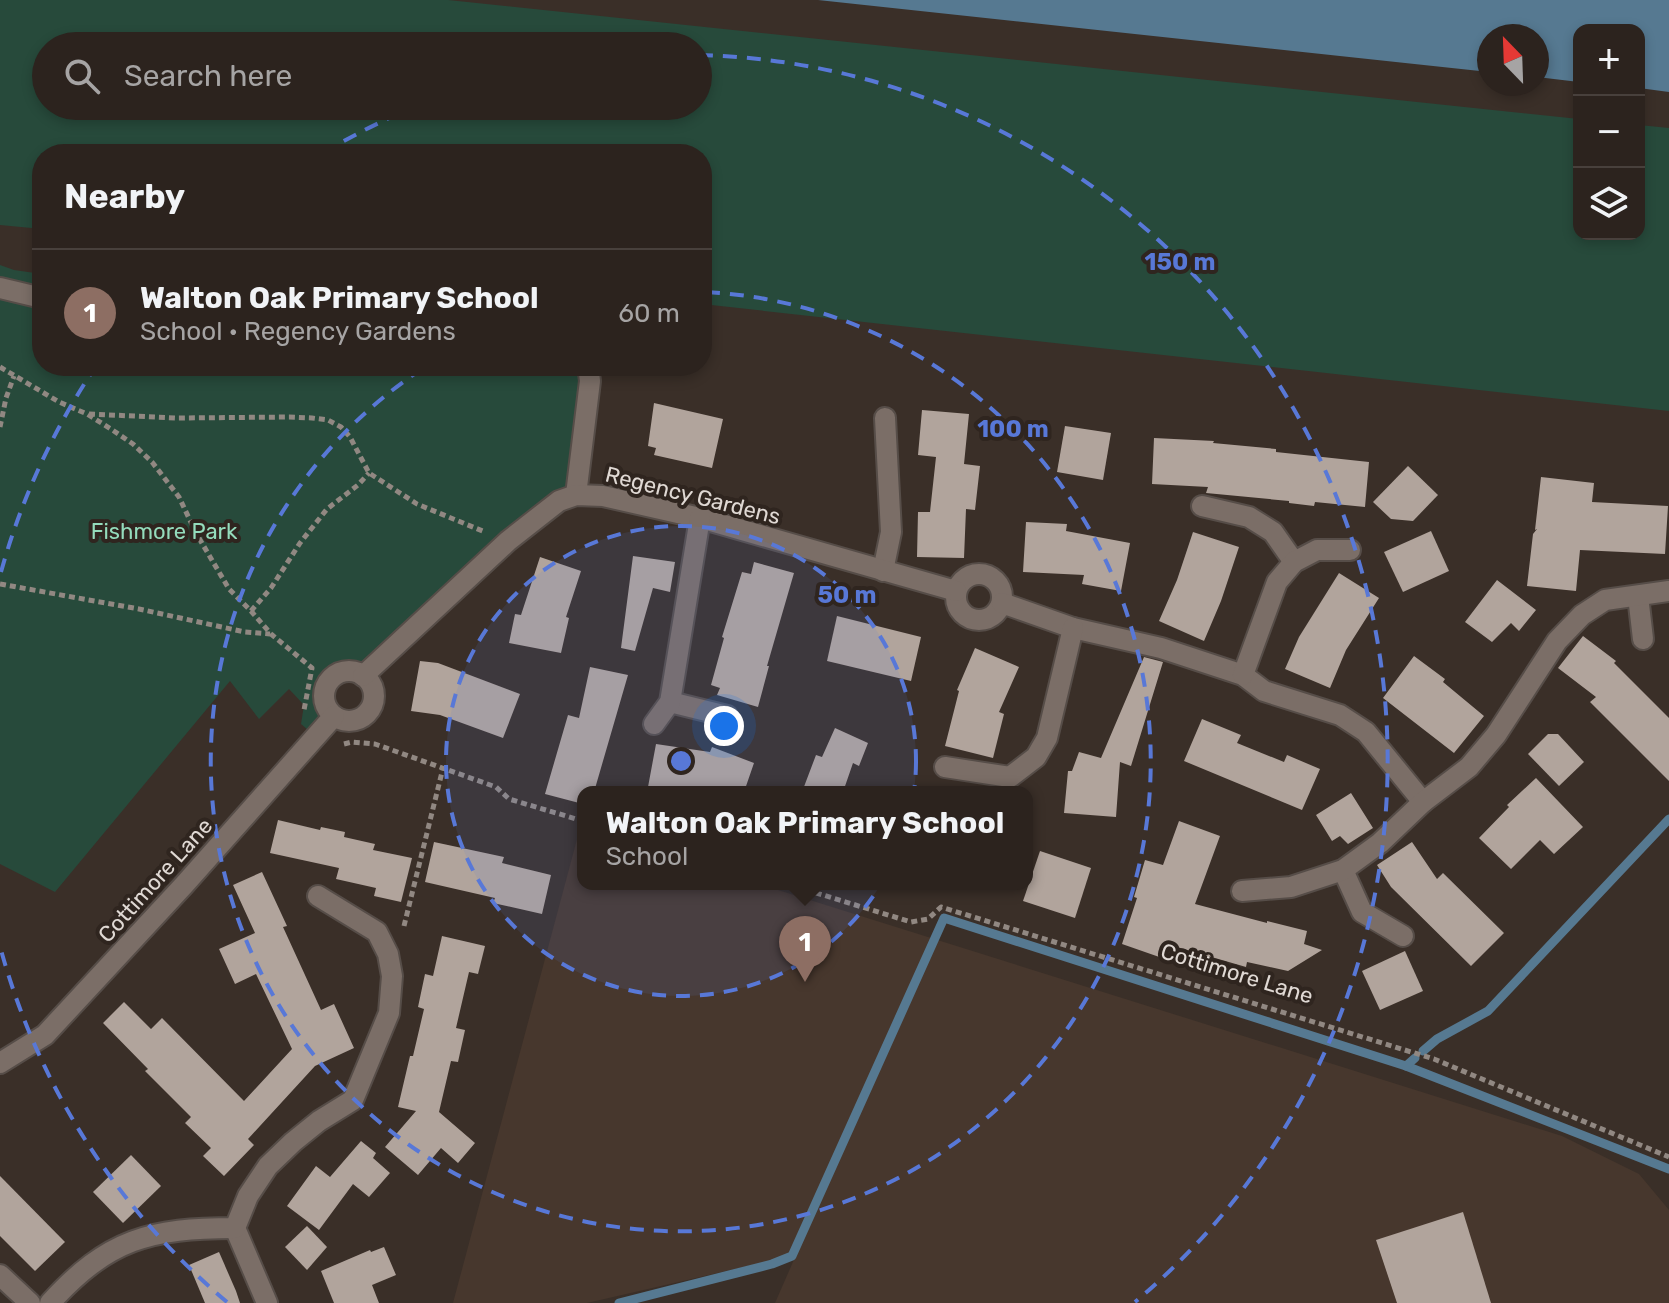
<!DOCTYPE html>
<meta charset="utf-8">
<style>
body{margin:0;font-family:Rubik,sans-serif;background:#382f2b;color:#f1f3f6}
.controls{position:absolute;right:24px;top:24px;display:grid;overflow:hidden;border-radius:16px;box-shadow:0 4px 12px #0003}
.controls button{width:72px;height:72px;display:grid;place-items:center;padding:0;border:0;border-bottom:2px solid #48403c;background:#2c231e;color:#f1f3f6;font:40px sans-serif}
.compass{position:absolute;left:1477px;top:24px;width:72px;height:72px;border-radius:50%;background:#2c231e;box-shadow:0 4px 12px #0003;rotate:337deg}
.you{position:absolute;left:724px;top:726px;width:28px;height:28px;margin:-20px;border:6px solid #fff;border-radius:50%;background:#1a73e8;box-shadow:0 0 0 12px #1a73e833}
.badge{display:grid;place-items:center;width:52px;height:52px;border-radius:50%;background:#95b2f1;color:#fff;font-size:26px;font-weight:700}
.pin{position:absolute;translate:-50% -66px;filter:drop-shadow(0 2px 4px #0008)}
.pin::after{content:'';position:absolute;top:42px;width:28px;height:24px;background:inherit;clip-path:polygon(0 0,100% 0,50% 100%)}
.popup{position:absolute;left:577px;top:786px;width:456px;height:104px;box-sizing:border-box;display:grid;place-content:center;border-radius:16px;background:#2c231e;filter:drop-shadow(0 2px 6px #0005);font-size:26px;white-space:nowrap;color:#a6a4a4}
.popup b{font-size:30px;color:#f1f3f6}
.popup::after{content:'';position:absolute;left:50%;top:100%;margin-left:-16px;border:16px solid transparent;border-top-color:#2c231e}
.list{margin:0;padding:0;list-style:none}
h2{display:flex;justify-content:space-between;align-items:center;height:104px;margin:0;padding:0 32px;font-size:34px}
h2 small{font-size:26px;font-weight:400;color:#a6a4a4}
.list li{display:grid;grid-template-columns:52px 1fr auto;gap:24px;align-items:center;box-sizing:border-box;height:128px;padding:0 32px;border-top:2px solid #48403c}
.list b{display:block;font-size:30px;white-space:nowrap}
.list p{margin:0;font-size:26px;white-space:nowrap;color:#a6a4a4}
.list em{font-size:26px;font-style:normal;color:#a6a4a4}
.icon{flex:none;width:44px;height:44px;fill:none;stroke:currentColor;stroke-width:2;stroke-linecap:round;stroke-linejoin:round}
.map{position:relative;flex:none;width:1669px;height:1303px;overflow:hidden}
.search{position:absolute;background:#2c231e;box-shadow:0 4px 12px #0003;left:32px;top:32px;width:680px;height:88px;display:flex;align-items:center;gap:20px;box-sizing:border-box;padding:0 28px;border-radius:44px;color:#a6a4a4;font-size:30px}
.panel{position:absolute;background:#2c231e;box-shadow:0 4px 12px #0003;left:32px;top:144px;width:680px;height:232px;border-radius:32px}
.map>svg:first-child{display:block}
</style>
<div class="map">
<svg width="1669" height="1303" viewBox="0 0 1669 1303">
<rect width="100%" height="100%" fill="#3a2f28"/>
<path fill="#47372d" d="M580,828L583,829V884H759L1562,1136L1639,1174L1669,1210V1303H775L796,1255L587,1303H453Z"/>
<g fill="#274a3b" fill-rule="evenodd">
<path d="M0,0H448L1579,119V234H1639V125L1669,128V411L702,304V154H42V229L0,225ZM46,46H698V106H46Z"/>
<path d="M0,265L14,270L42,274V366H595L576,495L357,673C332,668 316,688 329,711L315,736L301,724L304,705L289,689L259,719L230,681L55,892L0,864Z"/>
</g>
<path fill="#567991" d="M818,0H1669V92L1639,88V30H1579V82L1537,77V36H1489V72Z"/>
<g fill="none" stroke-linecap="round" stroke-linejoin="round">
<g stroke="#567991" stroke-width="9">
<path d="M1423,1051L1437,1039L1488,1011L1669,819"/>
<path d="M1406,1066L1669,1169"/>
<path d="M619,1303L772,1264L792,1256L944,918L1406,1066L1415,1058"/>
</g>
</g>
<g fill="#b1a49c">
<path d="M654,403L723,419L712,468L654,455L656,448L648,446Z"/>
<path d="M922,410L969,414L964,464L980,466L975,510L966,509L964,558L917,557L918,512H930L936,457L918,455Z"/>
<path d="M1065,426L1111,433L1103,480L1057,472Z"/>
<path d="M1154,438L1214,441L1213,443L1276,449V452L1369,462L1365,507L1315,502L1314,506L1289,503V501L1206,493L1208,487L1152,484Z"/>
<path d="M1408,466L1438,495L1413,521L1391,519L1373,502Z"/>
<path d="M1541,477L1594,483L1592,502L1668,506L1665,554L1580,550L1576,591L1527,586L1533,534L1537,529L1535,530Z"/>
<path d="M1026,522L1067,524L1066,531L1130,543L1121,591L1082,584L1084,575L1023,572Z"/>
<path d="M1431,531L1449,571L1403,592L1384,552Z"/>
<path d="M1193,532L1239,547L1221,601L1204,641L1159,621L1177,580Z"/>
<path d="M633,556L675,562L670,592L653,588L635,651L621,648Z"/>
<path d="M540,557L581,571L566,617L569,618L561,653L509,643L515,614L521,615Z"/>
<path d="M754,562L794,573L767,666H769L758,707L717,695L720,688L711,685L724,638L722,637L742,572L751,574Z"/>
<path d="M1339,573L1379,598L1346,650L1330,688L1285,669L1299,637Z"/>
<path d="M1497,580L1536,610L1519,631L1511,623L1492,642L1465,622Z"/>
<path d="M837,616L921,637L911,681L827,661Z"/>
<path d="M1583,636L1616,661L1614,663L1669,718V781L1590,702L1596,697L1558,668Z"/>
<path d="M975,648L1019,667L999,712L1004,714L993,758L945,746L959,691L957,690Z"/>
<path d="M1414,656L1445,679L1443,682L1484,716L1454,753L1383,698Z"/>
<path d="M1144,657L1163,662L1131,766L1120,762L1116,817L1064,813L1068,771H1072L1079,752L1101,758Z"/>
<path d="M420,661L438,663L520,694L503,738L440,715L411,711Z"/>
<path d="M590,667L628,675L594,792H583V804L545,794L568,715L579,718Z"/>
<path d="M1202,719L1241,735L1237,743L1284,762L1287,755L1320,769L1302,810L1184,761Z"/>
<path d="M835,728L868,743L859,766L853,763L843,792H802L816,755L822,757Z"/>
<path d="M1548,734H1558L1584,762L1559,786L1528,754Z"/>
<path d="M656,744L710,752L712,747L754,763L744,792H679L648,787Z"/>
<path d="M1536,778L1583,827L1554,854L1540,840L1511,869L1479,838L1509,807L1507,805Z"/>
<path d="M1351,793L1373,828L1348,844L1340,836L1332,841L1316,815Z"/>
<path d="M278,820L320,830L321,827L345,832L344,837L375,844L373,850L412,858L401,902L374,896L376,888L336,879L339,868L270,853Z"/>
<path d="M1179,821L1220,836L1195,904L1267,923V921L1307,931L1304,944L1322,950L1288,971L1247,962L1246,967L1170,945L1165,959L1122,944L1137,898L1134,897L1145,860L1163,865Z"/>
<path d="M434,842L504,857L502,863L551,875L542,914L493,903L495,898L425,882Z"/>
<path d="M1412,842L1437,879L1443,873L1504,933L1471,966L1391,887L1377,865Z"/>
<path d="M1040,851L1091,868L1075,918L1023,901Z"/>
<path d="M262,872L287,926L283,927L321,1010L334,1004L354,1048L315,1066L248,1139L254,1145L224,1176L203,1156L211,1148L185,1123L191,1117L145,1071L148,1069L103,1023L124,1002L151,1029L162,1018L244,1101L292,1049L256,974L235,984L219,949L255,933L233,885Z"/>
<path d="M442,936L485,946L478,974L469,972L456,1028L465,1030L458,1062L451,1061L439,1112L475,1143L458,1163L441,1148L418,1175L385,1147L416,1111L398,1107L410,1056H413L424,1009L418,1007L425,974L433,976Z"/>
<path d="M1405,951L1423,991L1380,1010L1362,971Z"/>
<path d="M361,1141L376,1153L373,1158L390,1173L369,1197L353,1184L319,1230L287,1206L316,1166L330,1177Z"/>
<path d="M131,1155L161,1186L123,1223L93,1192Z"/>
<path d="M0,1176L65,1242L35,1271L0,1236Z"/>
<path d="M1463,1212L1491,1303H1397L1376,1240Z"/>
<path d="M307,1226L327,1247L307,1270L285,1247Z"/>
<path d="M384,1247L396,1275L372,1285L379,1303H334L321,1271L370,1250L371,1252Z"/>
<path d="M219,1252L236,1291L240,1303H205L189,1265Z"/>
</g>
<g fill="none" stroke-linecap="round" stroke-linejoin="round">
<g stroke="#564d48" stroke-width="24">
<g id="minor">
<path d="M0,288L42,298"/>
<path d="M576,495L590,381L588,366"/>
<path d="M1202,506L1249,517L1273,532L1294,562"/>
<path d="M883,571L891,532L885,418"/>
<circle cx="979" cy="597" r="23"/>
<path d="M1638,596L1643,639"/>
<path d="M1002,603L1073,628L1161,648L1243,675L1264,691L1340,715L1366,732L1423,802"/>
<circle cx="349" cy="696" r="25"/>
<path d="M1243,675L1277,582L1294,562L1317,550H1350"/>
<path d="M363,676L508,541L559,501L576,495L603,496L700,518L956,591"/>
<path d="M670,702L727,716"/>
<path d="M654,724L670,702L700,518"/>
<path d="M945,767L1010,777L1036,757L1047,738L1073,628"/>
<path d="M1343,870L1362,912L1403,936"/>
<path d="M1242,891L1291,887L1343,870L1380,843L1423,802L1469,767L1496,735L1557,641L1582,615L1605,600L1669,591"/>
<path d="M0,1063L45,1035L184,885L334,716"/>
<path d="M235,1228L267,1303"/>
<path d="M0,1275L30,1303"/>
<path d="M50,1303C108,1239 150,1228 235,1228L248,1196L268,1166L293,1142L319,1121L353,1100L389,1013L392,976L388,954L377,932L318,896"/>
</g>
</g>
<g stroke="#918882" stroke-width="5" stroke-dasharray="6 4" stroke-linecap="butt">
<path d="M0,367L59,402L87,414L111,429L133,444L152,462L179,497L196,533L229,589L251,611L271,634L312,668L304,710"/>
<path d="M89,414L177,418L289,417L312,418L328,420L341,427L350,437L369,473L417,504L485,532"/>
<path d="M0,427L6,398L14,376"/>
<path d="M0,584L139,609L245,632L270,634"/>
<path d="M251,611L271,588L300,543L327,509L358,485L369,473"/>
<path d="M344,744L352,742L375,744L496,787L509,799L583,821"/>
<path d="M787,884L911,922L928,919L941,907L1434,1059L1669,1157"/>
<path d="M404,926L443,768"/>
</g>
<use href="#minor" stroke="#7b6e67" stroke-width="20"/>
</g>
<circle cx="681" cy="761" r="235" fill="#5878d7" fill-opacity=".12"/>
<g fill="none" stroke="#5878d7" stroke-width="4" stroke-dasharray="14 10">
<circle cx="681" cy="761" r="235"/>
<path d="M706 292A470 470 0 1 1 425 367"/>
<path d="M227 1302A706 706 0 0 1 1 950M1 572A706 706 0 0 1 96 366M323 153A706 706 0 0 1 417 106M699 55A706 706 0 0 1 1135 1302"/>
</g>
<g text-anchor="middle" stroke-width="8" stroke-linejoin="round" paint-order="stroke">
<g font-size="22" fill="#e0d9d4" stroke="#2f251f">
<text transform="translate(693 495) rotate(14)" y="8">Regency Gardens</text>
<text transform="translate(155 880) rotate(-48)" y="8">Cottimore Lane</text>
<text transform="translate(1237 973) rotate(17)" y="8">Cottimore Lane</text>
</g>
<g font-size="22" fill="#94dcbc" stroke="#2f251f">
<text x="164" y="539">Fishmore Park</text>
</g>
</g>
<circle cx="681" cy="761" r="12" fill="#5878d7" stroke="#2f251f" stroke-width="4"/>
<g font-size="24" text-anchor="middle" font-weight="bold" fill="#5878d7" stroke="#2f251f" stroke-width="8" stroke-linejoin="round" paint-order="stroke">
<text x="1180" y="270">150 m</text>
<text x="1013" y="437">100 m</text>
<text x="847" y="603">50 m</text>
</g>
</svg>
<div class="controls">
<button>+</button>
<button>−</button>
<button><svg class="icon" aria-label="layers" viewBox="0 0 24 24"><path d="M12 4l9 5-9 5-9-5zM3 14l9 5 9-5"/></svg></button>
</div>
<svg class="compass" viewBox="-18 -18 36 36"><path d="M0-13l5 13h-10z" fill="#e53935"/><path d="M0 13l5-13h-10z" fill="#a6a4a4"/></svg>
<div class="you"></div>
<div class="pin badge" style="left:805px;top:982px;background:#8d6e63">1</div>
<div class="popup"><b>Walton Oak Primary School</b>School</div>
<div class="search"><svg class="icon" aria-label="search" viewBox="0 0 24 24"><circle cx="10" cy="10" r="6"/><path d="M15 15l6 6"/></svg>Search here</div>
<section class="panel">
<h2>Nearby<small></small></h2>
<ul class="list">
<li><span class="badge" style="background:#8d6e63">1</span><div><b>Walton Oak Primary School</b><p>School · Regency Gardens</p></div><em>60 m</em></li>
</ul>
</section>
</div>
